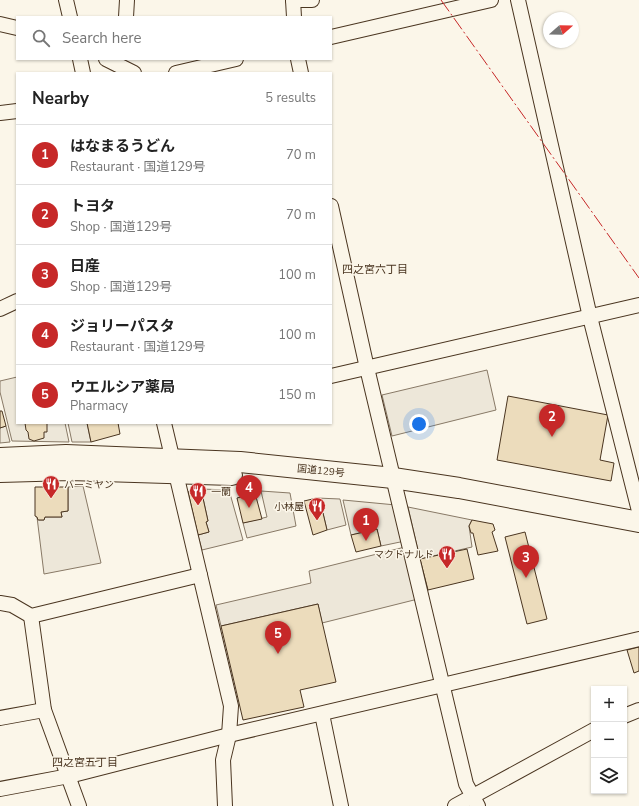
<!DOCTYPE html>
<meta charset="utf-8">
<style>
body{margin:0;font-family:"Nunito Sans","Noto Sans JP",sans-serif;background:#f6f6f6;color:#222}
.controls{position:absolute;right:12px;bottom:12px;display:grid;overflow:hidden;border-radius:0px;box-shadow:0 1px 3px #0004}
.controls button{width:36px;height:36px;display:grid;place-items:center;padding:0;border:0;border-bottom:1px solid #e0e0e0;background:#fff;color:#222;font:20px sans-serif}
.compass{position:absolute;left:543px;top:12px;width:36px;height:36px;border-radius:50%;background:#fff;box-shadow:0 1px 3px #0004;rotate:70deg}
.you{position:absolute;left:419px;top:424px;width:14px;height:14px;margin:-10px;border:3px solid #fff;border-radius:50%;background:#1a73e8;box-shadow:0 0 0 6px #1a73e833}
.badge{display:grid;place-items:center;width:26px;height:26px;border-radius:50%;background:#c62828;color:#fff;font-size:13px;font-weight:700}
.pin{position:absolute;translate:-50% -33px;filter:drop-shadow(0 1px 2px #0008)}
.pin::after{content:'';position:absolute;top:21px;width:14px;height:12px;background:inherit;clip-path:polygon(0 0,100% 0,50% 100%)}
.list{margin:0;padding:0;list-style:none}
h2{display:flex;justify-content:space-between;align-items:center;height:52px;margin:0;padding:0 16px;font-size:17px}
h2 small{font-size:13px;font-weight:400;color:#767676}
.list li{display:grid;grid-template-columns:26px 1fr auto;gap:12px;align-items:center;box-sizing:border-box;height:60px;padding:0 16px;border-top:1px solid #e0e0e0}
.list b{display:block;font-size:15px;white-space:nowrap}
.list p{margin:0;font-size:13px;white-space:nowrap;color:#767676}
.list em{font-size:13px;font-style:normal;color:#767676}
.icon{flex:none;width:22px;height:22px;fill:none;stroke:currentColor;stroke-width:2;stroke-linecap:round;stroke-linejoin:round}
.map{position:relative;flex:none;width:639px;height:806px;overflow:hidden}
.search{position:absolute;background:#fff;box-shadow:0 1px 3px #0004;left:16px;top:16px;width:316px;height:44px;display:flex;align-items:center;gap:10px;box-sizing:border-box;padding:0 14px;border-radius:0px;color:#767676;font-size:15px}
.panel{position:absolute;background:#fff;box-shadow:0 1px 3px #0004;left:16px;top:72px;width:316px;height:352px;border-radius:0px}
.map>svg:first-child{display:block}
</style>
<div class="map">
<svg width="639" height="806" viewBox="0 0 639 806">
<rect width="100%" height="100%" fill="#fbf6e9"/>
<g fill="#ede7d9" stroke="#887966">
<path d="M487,370L496,410L392,436L382,395Z"/>
<path d="M17,377V423H65L69,442L12,441L0,392V381Z"/>
<path d="M68,423H87L91,442H72Z"/>
<path d="M6,426L10,442L0,443V428Z"/>
<path d="M83,486L101,563L44,574L37,517L39,520H44L45,517H62L61,512L68,511V487Z"/>
<path d="M201,489L229,490L243,540L202,550L198,535L209,532L206,522L208,521Z"/>
<path d="M261,491L290,493L296,526L247,538L243,523L267,517Z"/>
<path d="M317,498L340,499L346,525L327,530L323,513H321Z"/>
<path d="M343,500L396,505L405,541L381,546L377,529L351,535Z"/>
<path d="M408,507L472,520L469,526L472,547L420,559Z"/>
<path d="M405,547L418,599L322,623L318,604L221,626L216,605L311,583L309,571Z"/>
</g>
<g fill="#ecdcbc" stroke="#4a3520">
<path d="M508,396L608,415L600,460L614,463L611,481L497,460Z"/>
<path d="M0,411H2L6,426L0,428Z"/>
<path d="M25,423H47V432H44V438L34,441L29,439L28,432L26,430Z"/>
<path d="M87,423H118L120,434L91,442Z"/>
<path d="M35,487H68V511L61,512L62,517H45L44,520H38L37,517L35,516Z"/>
<path d="M201,489L208,521L206,522L209,532L198,535L188,492Z"/>
<path d="M255,493L262,519L243,523L237,498Z"/>
<path d="M317,498L321,513H323L327,530L313,535L304,501Z"/>
<path d="M472,520L493,524L495,530L492,532L498,551L478,555L473,533H471L469,526Z"/>
<path d="M377,529L381,546L356,552L351,535Z"/>
<path d="M525,532L547,619L527,624L505,537Z"/>
<path d="M467,549L474,579L428,590L420,559Z"/>
<path d="M318,604L336,682L300,690L304,707L243,720L221,626Z"/>
<path d="M639,647V671L634,673L627,650Z"/>
</g>
<g fill="none" stroke-linecap="round" stroke-linejoin="round">
<g stroke="#4a3520" stroke-width="16">
<g id="minor">
<path d="M66,0L70,17"/>
<path d="M293,0H312"/>
<path d="M293,0L294,17"/>
<path d="M518,0L590,317L639,511"/>
<path d="M126,17L127,0"/>
<path d="M0,24L17,28"/>
<path d="M331,37L491,0"/>
<path d="M80,59L83,73"/>
<path d="M106,59L134,73"/>
<path d="M298,59L301,73"/>
<path d="M176,73L236,59"/>
<path d="M0,113L17,111"/>
<path d="M331,206L367,368L466,784L478,806"/>
<path d="M0,309L17,301"/>
<path d="M331,376L639,305"/>
<path d="M164,423L231,706L229,735L223,760L225,806"/>
<path d="M0,603L12,605L31,616L200,575"/>
<path d="M31,616L44,710L79,806"/>
<path d="M322,714L341,806"/>
<path d="M624,716L639,710"/>
<path d="M0,718L44,710"/>
<path d="M0,789L69,776L229,735L639,639"/>
<path d="M455,806L594,730"/>
</g>
</g>
<g stroke="#4a3520" stroke-width="22">
<g id="highway">
<path d="M0,458L66,455L240,462L393,478L459,488L639,522"/>
<path d="M0,472L70,470L232,475"/>
</g>
</g>
<use href="#minor" stroke="#fbf6e9" stroke-width="14"/>
<use href="#highway" stroke="#fbf6e9" stroke-width="20"/>
<path stroke="#c62828" stroke-width="1" stroke-dasharray="14 3 2 3" stroke-linecap="butt" d="M441,0L639,278"/>
</g>
<defs>
<g id="restaurant-pin" transform="scale(0.9)"><path d="M0 17L-7.5 6A9.5 9.5 0 1 1 7.5 6Z" fill="#c62828" stroke="#fbf6e9"/><path d="M-5-6h1v4h1v-4h1v4h1v-4h1v5L-1.5 .5V6h-2V.5L-5-1ZM5-6V6H3V1.5H1.5Q1.5-4 5-6Z" fill="#fff"/></g>
</defs>
<g fill-rule="evenodd">
<use href="#restaurant-pin" x="51" y="484"/>
<use href="#restaurant-pin" x="198" y="491"/>
<use href="#restaurant-pin" x="317" y="506"/>
<use href="#restaurant-pin" x="447" y="554"/>
</g>
<g text-anchor="middle" stroke-width="3" stroke-linejoin="round" paint-order="stroke">
<g font-size="10" fill="#4a3520" stroke="#fbf6e9">
<text transform="translate(321 470) rotate(6)" y="4">国道129号</text>
</g>
<g font-size="10" fill="#4a3520" stroke="#fbf6e9" text-anchor="start">
<text x="64" y="488">バーミヤン</text>
<text x="211" y="495">一蘭</text>
<text x="304" y="510" text-anchor="end">小林屋</text>
<text x="434" y="558" text-anchor="end">マクドナルド</text>
</g>
<g font-size="11" fill="#4a3520" stroke="#fbf6e9">
<text x="375" y="273">四之宮六丁目</text>
<text x="85" y="766">四之宮五丁目</text>
</g>
</g>
</svg>
<div class="controls">
<button>+</button>
<button>−</button>
<button><svg class="icon" aria-label="layers" viewBox="0 0 24 24"><path d="M12 4l9 5-9 5-9-5zM3 14l9 5 9-5"/></svg></button>
</div>
<svg class="compass" viewBox="-18 -18 36 36"><path d="M0-13l5 13h-10z" fill="#e53935"/><path d="M0 13l5-13h-10z" fill="#767676"/></svg>
<div class="you"></div>
<div class="pin badge" style="left:366px;top:541px">1</div>
<div class="pin badge" style="left:552px;top:437px">2</div>
<div class="pin badge" style="left:526px;top:578px">3</div>
<div class="pin badge" style="left:249px;top:508px">4</div>
<div class="pin badge" style="left:278px;top:654px">5</div>
<div class="search"><svg class="icon" aria-label="search" viewBox="0 0 24 24"><circle cx="10" cy="10" r="6"/><path d="M15 15l6 6"/></svg>Search here</div>
<section class="panel">
<h2>Nearby<small>5 results</small></h2>
<ul class="list">
<li><span class="badge">1</span><div><b>はなまるうどん</b><p>Restaurant · 国道129号</p></div><em>70 m</em></li>
<li><span class="badge">2</span><div><b>トヨタ</b><p>Shop · 国道129号</p></div><em>70 m</em></li>
<li><span class="badge">3</span><div><b>日産</b><p>Shop · 国道129号</p></div><em>100 m</em></li>
<li><span class="badge">4</span><div><b>ジョリーパスタ</b><p>Restaurant · 国道129号</p></div><em>100 m</em></li>
<li><span class="badge">5</span><div><b>ウエルシア薬局</b><p>Pharmacy</p></div><em>150 m</em></li>
</ul>
</section>
</div>
